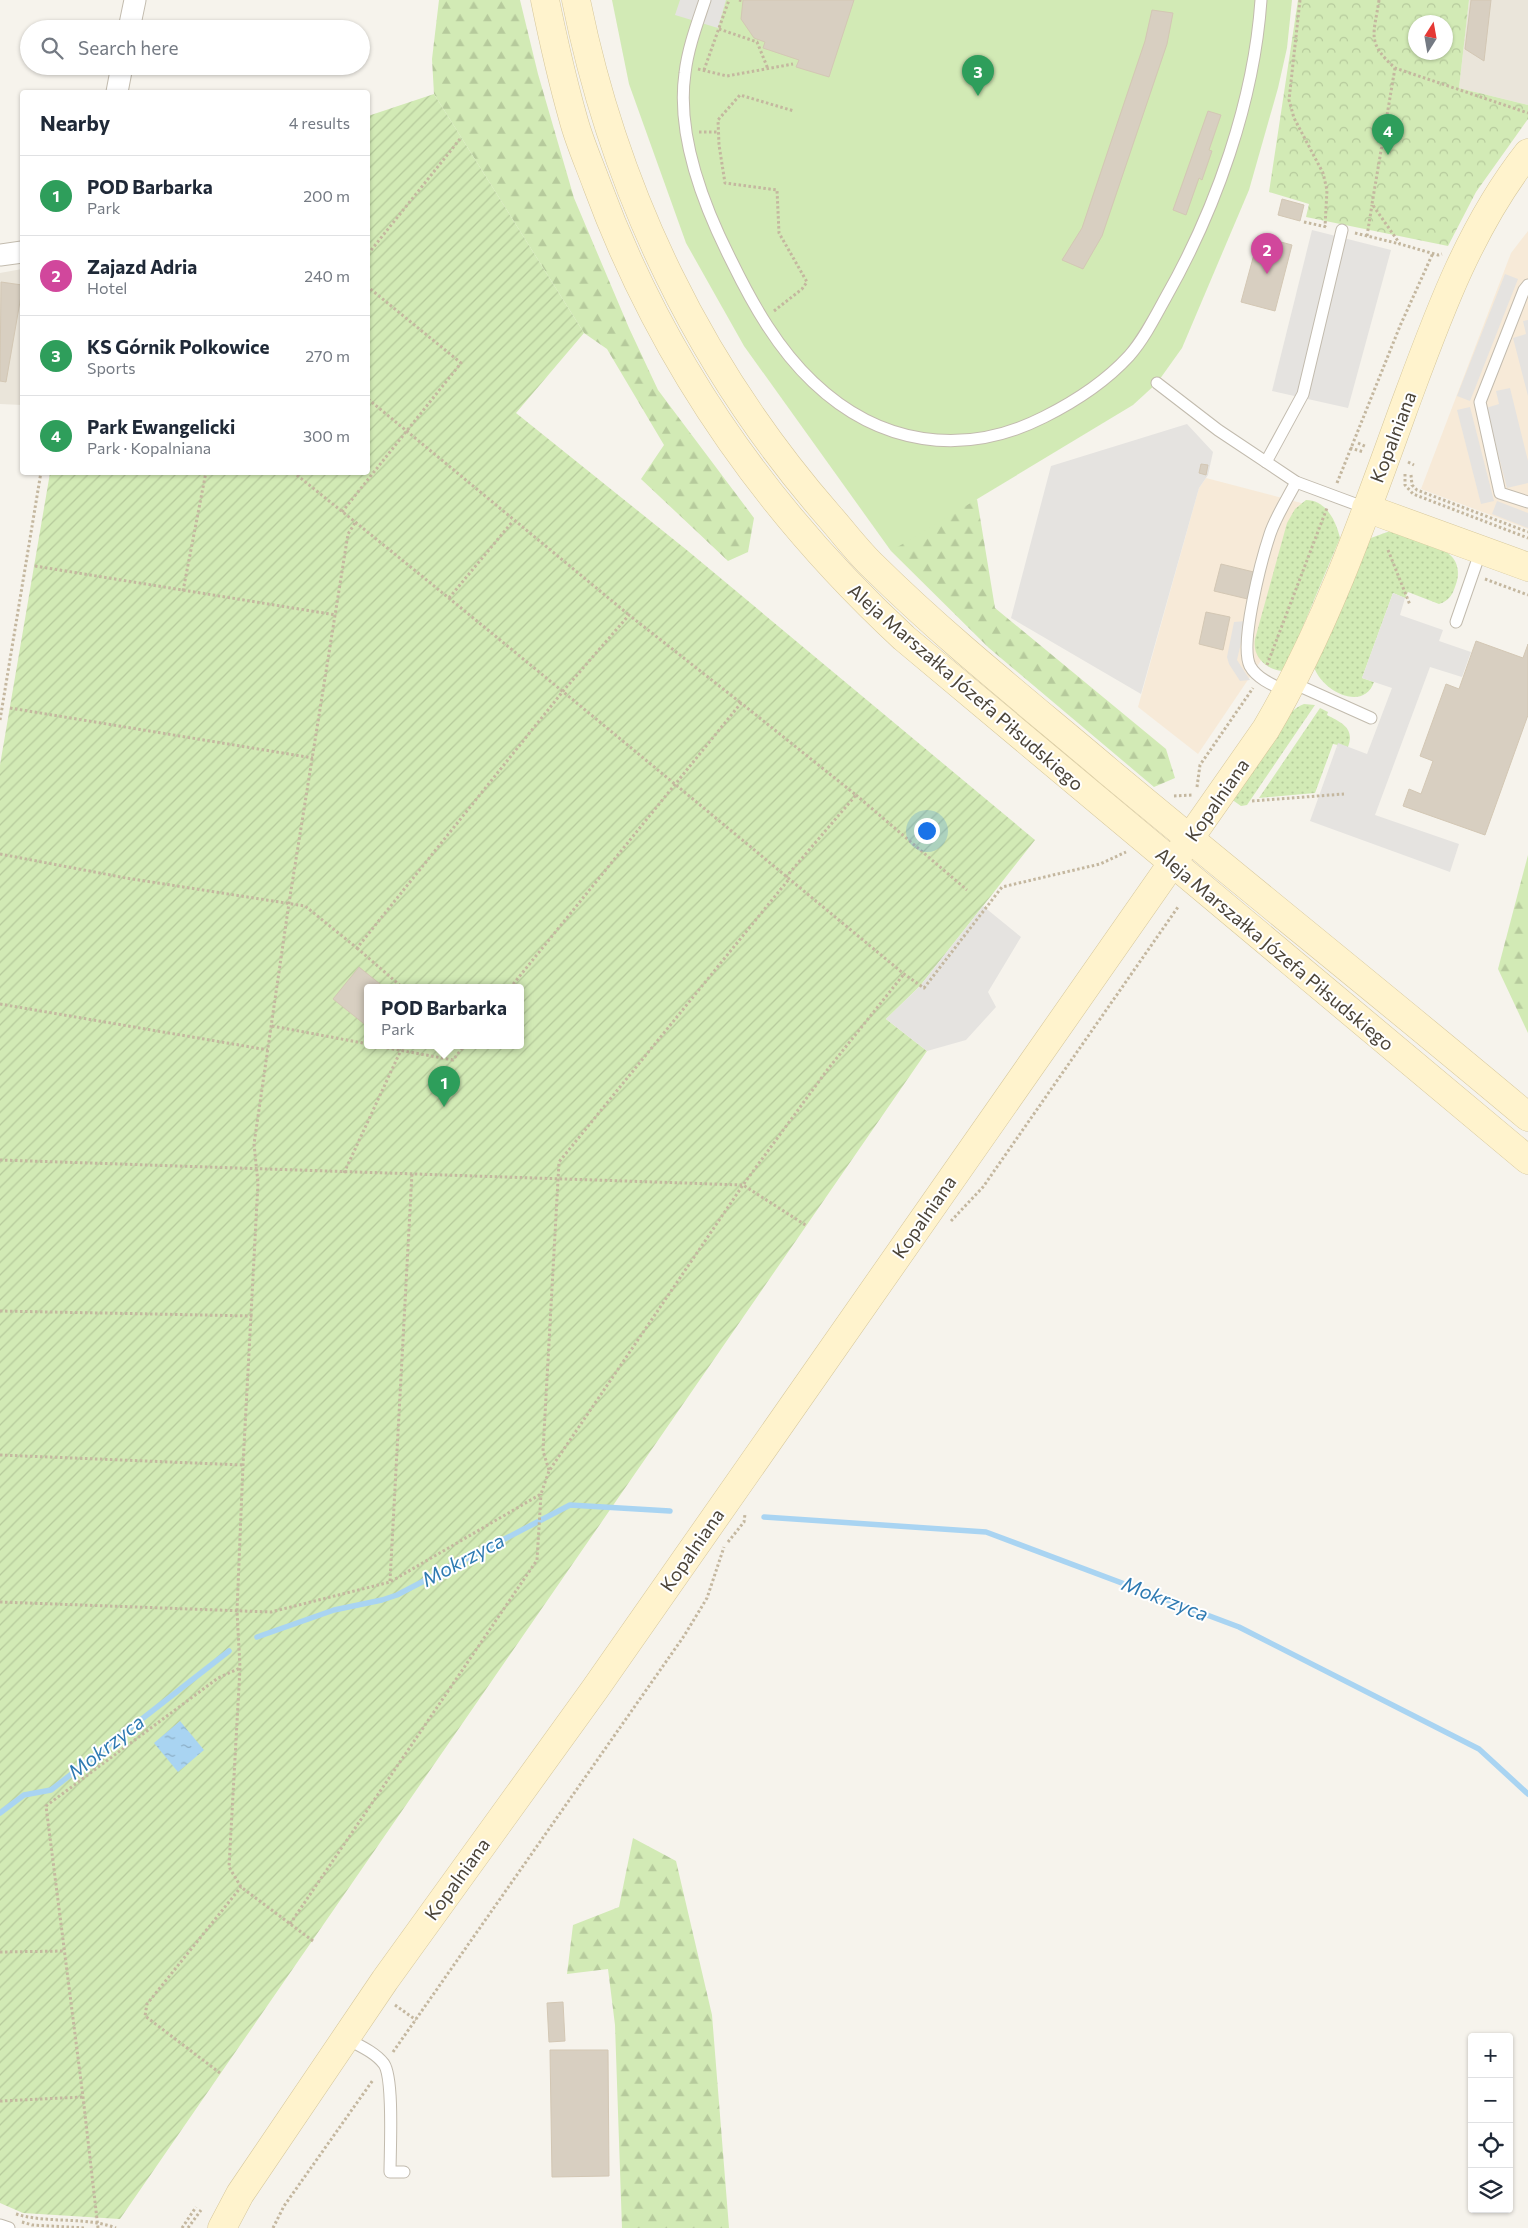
<!DOCTYPE html>
<meta charset="utf-8">
<style>
body{margin:0;font-family:Commissioner,sans-serif;background:#f6f6f7;color:#1f2937}
.controls{position:absolute;right:15px;bottom:15px;display:grid;overflow:hidden;border-radius:5px;box-shadow:0 1px 4px #0004}
.controls button{width:45px;height:45px;display:grid;place-items:center;padding:0;border:0;border-bottom:1px solid #e0e1e3;background:#fff;color:#1f2937;font:25px sans-serif}
.compass{position:absolute;left:1408px;top:15px;width:45px;height:45px;border-radius:50%;background:#fff;box-shadow:0 1px 4px #0004;rotate:11deg}
.you{position:absolute;left:926px;top:830px;width:18px;height:18px;margin:-12px;border:4px solid #fff;border-radius:50%;background:#1a73e8;box-shadow:0 0 0 8px #1a73e833}
.badge{display:grid;place-items:center;width:32px;height:32px;border-radius:50%;background:#b45309;color:#fff;font-size:16px;font-weight:700}
.pin{position:absolute;translate:-50% -41px;filter:drop-shadow(0 1px 2px #0008)}
.pin::after{content:'';position:absolute;top:26px;width:18px;height:15px;background:inherit;clip-path:polygon(0 0,100% 0,50% 100%)}
.popup{position:absolute;left:364px;top:984px;width:160px;height:65px;box-sizing:border-box;display:grid;place-content:center;border-radius:5px;background:#fff;filter:drop-shadow(0 1px 4px #0005);font-size:16px;white-space:nowrap;color:#747a83}
.popup b{font-size:19px;color:#1f2937}
.popup::after{content:'';position:absolute;left:50%;top:100%;margin-left:-10px;border:10px solid transparent;border-top-color:#fff}
.list{margin:0;padding:0;list-style:none}
h2{display:flex;justify-content:space-between;align-items:center;height:65px;margin:0;padding:0 20px;font-size:21px}
h2 small{font-size:16px;font-weight:400;color:#747a83}
.list li{display:grid;grid-template-columns:32px 1fr auto;gap:15px;align-items:center;box-sizing:border-box;height:80px;padding:0 20px;border-top:1px solid #e0e1e3}
.list b{display:block;font-size:19px;white-space:nowrap}
.list p{margin:0;font-size:16px;white-space:nowrap;color:#747a83}
.list em{font-size:16px;font-style:normal;color:#747a83}
.icon{flex:none;width:28px;height:28px;fill:none;stroke:currentColor;stroke-width:2;stroke-linecap:round;stroke-linejoin:round}
.map{position:relative;flex:none;width:1528px;height:2228px;overflow:hidden}
.search{position:absolute;background:#fff;box-shadow:0 1px 4px #0004;left:20px;top:20px;width:350px;height:55px;display:flex;align-items:center;gap:12px;box-sizing:border-box;padding:0 18px;border-radius:28px;color:#747a83;font-size:19px}
.panel{position:absolute;background:#fff;box-shadow:0 1px 4px #0004;left:20px;top:90px;width:350px;height:385px;border-radius:5px}
.map>svg:first-child{display:block}
</style>
<div class="map">
<svg width="1528" height="2228" viewBox="0 0 1528 2228">
<defs>
<pattern id="grass-dots" width="8" height="8" patternUnits="userSpaceOnUse" patternTransform="scale(1.25)"><rect width="8" height="8" fill="#d2eab5"/><path d="M2 2h.1M6 6h.1" fill="none" stroke="#b6ca9c" stroke-width="1.8" stroke-linecap="round"/></pattern>
<pattern id="forest-firs" width="22" height="20" patternUnits="userSpaceOnUse" patternTransform="scale(1.25)"><rect width="22" height="20" fill="#d2eab5"/><path d="M5 1l3.5 6h-7zM16 11l3.5 6h-7z" fill="#b6ca9c"/></pattern>
<pattern id="park-crowns" width="20" height="18" patternUnits="userSpaceOnUse" patternTransform="scale(1.25)"><rect width="20" height="18" fill="#d2eab5"/><path d="M2 6a3 3 0 1 1 6 0M12 15a3 3 0 1 1 6 0" fill="none" stroke="#b6ca9c"/></pattern>
<pattern id="garden-furrows" width="10" height="10" patternUnits="userSpaceOnUse" patternTransform="scale(1.25)"><rect width="10" height="10" fill="#d2eab5"/><path d="M-1 1l2-2M0 10L10 0M9 11l2-2" fill="none" stroke="#b6ca9c"/></pattern>
<pattern id="water-ripples" width="26" height="14" patternUnits="userSpaceOnUse" patternTransform="scale(1.25)"><rect width="26" height="14" fill="#a9d4f2"/><path d="M2 4q2-2 4 0t4 0M15 11q2-2 4 0t4 0" fill="none" stroke="#8caec5"/></pattern>
</defs>
<rect width="100%" height="100%" fill="#f6f3ec"/>
<g fill="#eae5da">
<path d="M1469,0H1528V105L1459,88Z"/>
<path d="M22,269V405L0,404V273Z"/>
</g>
<g fill="#f7ead8">
<path d="M1528,231V529L1421,489L1511,253Z"/>
<path d="M1206,478L1320,508L1264,656L1198,754L1138,707L1199,488Z"/>
</g>
<g fill="url(#grass-dots)">
<path d="M1306,500C1326,500 1336,521 1340,538L1286,667L1282,671C1265,669 1252,656 1255,639L1287,523L1295,509Z"/>
<path d="M1390,531C1403,533 1446,547 1453,558C1459,566 1459,576 1456,584C1453,594 1449,601 1439,604L1408,592L1405,598L1393,593L1362,678L1374,682C1363,713 1321,690 1314,667L1361,550L1371,538Z"/>
<path d="M1304,704L1315,705L1247,805L1241,806L1231,799C1246,776 1280,712 1304,704Z"/>
<path d="M1320,708L1328,712L1327,715C1342,723 1355,728 1348,747L1333,744L1315,793L1259,798Z"/>
</g>
<g fill="url(#forest-firs)">
<path d="M439,0H520L538,74L574,198L629,328L658,390L754,518L748,552L728,561L641,479L664,445L607,349L584,333L434,94L432,59Z"/>
<path d="M977,499L995,608L1166,749L1175,778L1154,787L989,648L891,551L898,534Z"/>
<path d="M1528,855V1033L1498,969Z"/>
<path d="M633,1838L676,1861L712,2015L729,2228H622L615,2025L608,1969L567,1974L573,1925L619,1907Z"/>
</g>
<path fill="url(#park-crowns)" fill-rule="evenodd" d="M1298,0H1469L1459,88L1528,105V119L1476,192L1448,246L1306,217L1309,204L1269,192ZM1416,22H1446V52H1416Z"/>
<path fill="url(#garden-furrows)" fill-rule="evenodd" d="M434,94L584,333L516,413L688,551L1035,840L920,986L886,1019L927,1051L120,2219L23,2213L0,2203V765L50,473L368,472V116ZM368,988H520V1046H368Z"/>
<path fill="#d2eab5" d="M612,0H1292L1287,48L1278,88L1249,190L1182,348L1157,383L1133,405L891,551L744,346L686,243L629,84Z"/>
<g fill="#e5e3e0">
<path d="M680,0H726L718,28L675,15Z"/>
<path d="M1312,230L1391,250L1348,408L1272,391Z"/>
<path d="M1505,274L1518,279L1470,401L1457,396Z"/>
<path d="M1528,320V396L1513,338L1526,334L1523,321Z"/>
<path d="M1510,388L1528,461V483L1507,488L1486,408L1499,404L1496,391Z"/>
<path d="M1470,407L1494,501L1481,504L1457,410Z"/>
<path d="M1187,424L1213,452L1208,475L1199,488L1141,694L1011,618L1051,466Z"/>
<path d="M1497,501L1528,513V528L1492,514Z"/>
<path d="M1393,593L1405,598L1400,615L1443,630L1439,641L1471,652L1462,677L1430,667L1375,815L1459,844L1450,872L1310,821L1338,743L1367,754L1392,688L1362,678Z"/>
<path d="M1246,621L1237,660L1250,680L1240,681L1229,664L1227,657L1234,622Z"/>
<path d="M983,906L1021,937L988,992L996,1007L966,1040L927,1051L886,1019L920,986Z"/>
</g>
<path fill="url(#water-ripples)" d="M180,1721L204,1750L178,1772L154,1743Z"/>
<g fill="none" stroke-linecap="round" stroke-linejoin="round">
<g stroke="#a9d4f2" stroke-width="5.5">
<path d="M764,1517L986,1532L1239,1627L1479,1749L1528,1794"/>
<path d="M257,1637L334,1610L382,1600L397,1595L570,1505L670,1511"/>
<path d="M0,1813L24,1795L51,1790L229,1651"/>
</g>
</g>
<g fill="#d8cfc1" stroke="#d3c7b4">
<path d="M743,0H854L829,77L796,67L799,60L763,48L765,42L754,38L741,19Z"/>
<path d="M1471,0H1491L1484,61L1465,49Z"/>
<path d="M1152,10L1173,13L1167,44L1102,236L1083,269L1062,260L1082,228L1145,41Z"/>
<path d="M1208,111L1221,115L1209,150L1212,151L1202,180L1199,178L1186,215L1173,210Z"/>
<path d="M1282,199L1304,205L1300,221L1278,215Z"/>
<path d="M1259,236L1292,245L1275,311L1241,302Z"/>
<path d="M1,282L22,285V290L6,382L0,381Z"/>
<path d="M1201,464L1208,465L1206,475L1199,473Z"/>
<path d="M1221,564L1262,574L1256,601L1214,591Z"/>
<path d="M1206,612L1230,617L1223,650L1199,644Z"/>
<path d="M1476,641L1523,658L1528,644V715L1485,835L1403,806L1409,789L1421,794L1433,761L1420,756L1446,684L1459,689Z"/>
<path d="M359,967L385,988H368V1027L333,999Z"/>
<path d="M563,2002L565,2041L549,2042L547,2003Z"/>
<path d="M550,2050H608L609,2176L552,2177Z"/>
</g>
<g fill="none" stroke-linecap="round" stroke-linejoin="round">
<g stroke="#c2bbae" stroke-width="13">
<g id="lane">
<path d="M705,0C697,24 688,48 685,73C676,135 704,207 732,262C753,305 778,349 813,382C879,445 963,458 1044,417C1074,402 1106,381 1129,356C1144,339 1155,317 1166,297C1216,209 1254,101 1261,0"/>
<path d="M1528,285L1524,290L1480,402L1500,493L1528,502"/>
<path d="M1157,383L1218,430L1296,482L1366,508"/>
<path d="M1266,462L1303,394L1342,230"/>
<path d="M1456,622L1481,550"/>
<path d="M1293,683L1371,718"/>
<path d="M1288,692C1275,686 1257,679 1250,666C1239,644 1262,558 1270,534C1276,516 1288,498 1296,482"/>
<path d="M345,2038C358,2045 375,2052 384,2064C394,2079 390,2151 390,2172H404"/>
<path d="M0,2225L9,2228"/>
</g>
</g>
<g stroke="#c2bbae" stroke-width="23">
<g id="street">
<path d="M129,29L135,0"/>
<path d="M117,92L122,66"/>
<path d="M0,255L22,252"/>
</g>
</g>
<g stroke="#d6c79b" stroke-width="29">
<g id="secondary">
<path d="M545,0C553,39 562,79 573,118C579,141 589,163 597,185C662,361 767,511 904,638L1528,1160"/>
<path d="M576,0C615,193 700,368 829,516C844,533 858,552 874,567C948,640 1029,704 1108,771C1247,887 1389,1000 1528,1117"/>
<path d="M1366,508L1528,567"/>
<path d="M222,2228L240,2194L385,1980L595,1689L1266,729C1325,629 1364,518 1403,410C1436,321 1468,229 1528,153"/>
</g>
</g>
<g stroke="#c4b79f" stroke-width="3" stroke-dasharray="2.5 2.5" stroke-linecap="butt">
<path d="M739,0L743,1"/>
<path d="M1300,0L1289,100L1294,118L1323,173L1327,190L1325,227"/>
<path d="M1379,0C1374,35 1366,42 1395,68L1528,113"/>
<path d="M719,29L757,42L768,69"/>
<path d="M1395,68L1372,204L1400,244L1438,255L1442,254"/>
<path d="M698,69L727,76L793,64"/>
<path d="M704,70L729,0"/>
<path d="M699,132H719"/>
<path d="M1304,222L1327,227"/>
<path d="M1355,233L1400,244"/>
<path d="M1367,236L1372,205"/>
<path d="M368,254L460,139"/>
<path d="M774,311L802,289L807,282L779,233L777,190L725,183L719,145L718,120L740,95L794,111"/>
<path d="M368,399L629,615"/>
<path d="M1358,443L1367,447"/>
<path d="M1350,448L1364,452"/>
<path d="M1408,462L1414,465"/>
<path d="M293,472C499,637 701,806 904,974L924,988L1002,887L1100,864L1126,852"/>
<path d="M1405,474V485L1413,494L1528,538"/>
<path d="M1411,475L1412,485L1417,490L1528,532"/>
<path d="M1337,483L1400,326L1433,253"/>
<path d="M342,512L461,363L368,287"/>
<path d="M1388,550L1410,605"/>
<path d="M35,566L336,615"/>
<path d="M1485,579L1528,595"/>
<path d="M183,591L206,472"/>
<path d="M449,598L513,521"/>
<path d="M1267,665L1327,508"/>
<path d="M10,708L313,758"/>
<path d="M0,720L41,472"/>
<path d="M1197,787L1200,765L1253,688"/>
<path d="M856,795L967,890"/>
<path d="M1174,796L1192,795"/>
<path d="M1252,801L1344,794"/>
<path d="M0,854L126,878L305,906L357,948L564,690L629,615L741,703"/>
<path d="M357,948L403,988"/>
<path d="M510,988L741,703L856,795L786,877"/>
<path d="M0,1004L268,1050"/>
<path d="M272,1026L368,1044"/>
<path d="M377,1046L453,1060L464,1046"/>
<path d="M0,1160L743,1185L807,1226"/>
<path d="M344,1173L401,1050"/>
<path d="M951,1221L983,1187L1178,907"/>
<path d="M0,1311L253,1316"/>
<path d="M0,1455L243,1465"/>
<path d="M549,1470L543,1451L559,1162L789,879"/>
<path d="M728,1542L744,1522L745,1514"/>
<path d="M390,1581L412,1173"/>
<path d="M0,1602L271,1612L390,1582L541,1494L549,1471L743,1185L828,1069L904,974"/>
<path d="M290,1924L537,1560L541,1494"/>
<path d="M313,1941L241,1887L229,1867L240,1668L237,1611L243,1465L258,1183L254,1144L289,903L348,534L355,523"/>
<path d="M0,1952L64,1951"/>
<path d="M395,2005L416,2020"/>
<path d="M393,2052L684,1636L707,1598L724,1547"/>
<path d="M220,2073L145,2016L147,2004L241,1887"/>
<path d="M0,2101L83,2097"/>
<path d="M16,2214C49,2224 84,2216 116,2228"/>
<path d="M22,2222L32,2225L86,2228"/>
<path d="M98,2228L83,2097L46,1806L218,1678L240,1668"/>
<path d="M182,2228L196,2207"/>
<path d="M188,2228L201,2210"/>
<path d="M273,2228L284,2206L373,2080"/>
</g>
<use href="#lane" stroke="#fff" stroke-width="11"/>
<use href="#street" stroke="#fff" stroke-width="21"/>
<use href="#secondary" stroke="#fff3cd" stroke-width="28"/>
</g>
<g text-anchor="middle" stroke-width="4" stroke-linejoin="round" paint-order="stroke">
<g font-size="19" fill="#4b4439" stroke="#fff">
<text transform="translate(1393 437) rotate(-69)" y="7">Kopalniana</text>
<text transform="translate(966 687) rotate(41)" y="7">Aleja Marszałka Józefa Piłsudskiego</text>
<text transform="translate(1217 800) rotate(-55)" y="7">Kopalniana</text>
<text transform="translate(1275 949) rotate(40)" y="7">Aleja Marszałka Józefa Piłsudskiego</text>
<text transform="translate(924 1217) rotate(-55)" y="7">Kopalniana</text>
<text transform="translate(692 1550) rotate(-55)" y="7">Kopalniana</text>
<text transform="translate(457 1879) rotate(-54)" y="7">Kopalniana</text>
</g>
<g font-size="20" font-style="italic" fill="#2e7ab2" stroke="#fff">
<text transform="translate(463 1560) rotate(-28)" y="7">Mokrzyca</text>
<text transform="translate(1165 1599) rotate(21)" y="7">Mokrzyca</text>
<text transform="translate(106 1747) rotate(-38)" y="7">Mokrzyca</text>
</g>
</g>
</svg>
<div class="controls">
<button>+</button>
<button>−</button>
<button><svg class="icon" aria-label="locate" viewBox="0 0 24 24"><circle cx="12" cy="12" r="6"/><path d="M12 2v4M12 18v4M2 12h4M18 12h4"/></svg></button>
<button><svg class="icon" aria-label="layers" viewBox="0 0 24 24"><path d="M12 4l9 5-9 5-9-5zM3 14l9 5 9-5"/></svg></button>
</div>
<svg class="compass" viewBox="-18 -18 36 36"><path d="M0-13l5 13h-10z" fill="#e53935"/><path d="M0 13l5-13h-10z" fill="#747a83"/></svg>
<div class="you"></div>
<div class="pin badge" style="left:444px;top:1107px;background:#2e9e5b">1</div>
<div class="popup"><b>POD Barbarka</b>Park</div>
<div class="pin badge" style="left:1267px;top:274px;background:#d1479c">2</div>
<div class="pin badge" style="left:978px;top:96px;background:#2e9e5b">3</div>
<div class="pin badge" style="left:1388px;top:155px;background:#2e9e5b">4</div>
<div class="search"><svg class="icon" aria-label="search" viewBox="0 0 24 24"><circle cx="10" cy="10" r="6"/><path d="M15 15l6 6"/></svg>Search here</div>
<section class="panel">
<h2>Nearby<small>4 results</small></h2>
<ul class="list">
<li><span class="badge" style="background:#2e9e5b">1</span><div><b>POD Barbarka</b><p>Park</p></div><em>200 m</em></li>
<li><span class="badge" style="background:#d1479c">2</span><div><b>Zajazd Adria</b><p>Hotel</p></div><em>240 m</em></li>
<li><span class="badge" style="background:#2e9e5b">3</span><div><b>KS Górnik Polkowice</b><p>Sports</p></div><em>270 m</em></li>
<li><span class="badge" style="background:#2e9e5b">4</span><div><b>Park Ewangelicki</b><p>Park · Kopalniana</p></div><em>300 m</em></li>
</ul>
</section>
</div>
